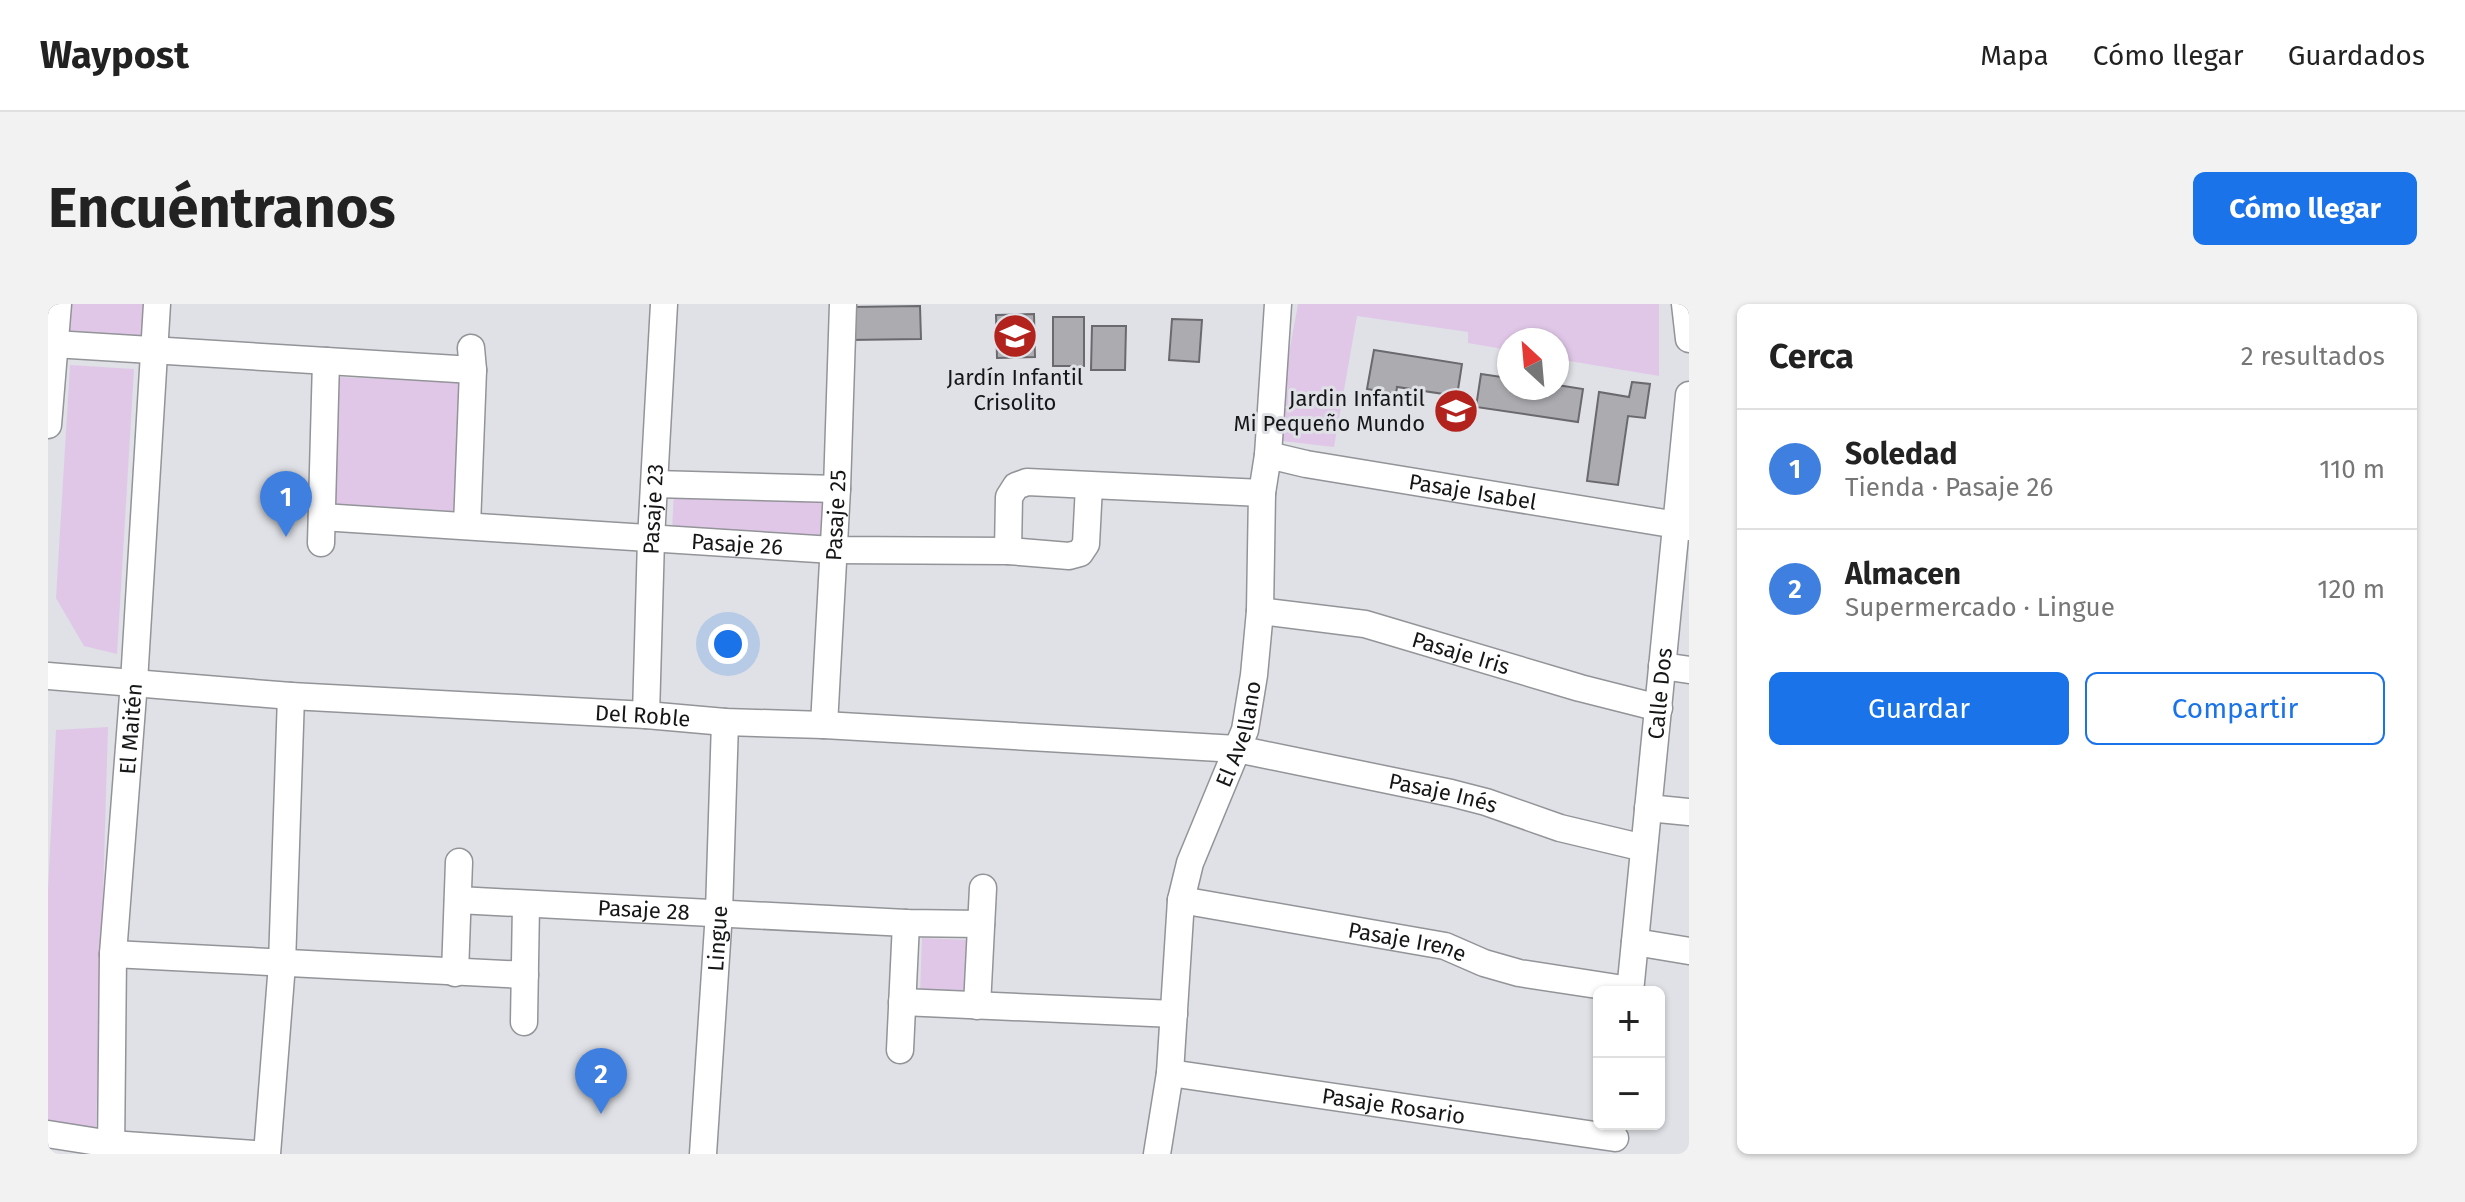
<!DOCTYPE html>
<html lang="es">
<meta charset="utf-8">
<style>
body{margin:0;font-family:"Fira Sans",sans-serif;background:#f2f2f2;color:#222}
.controls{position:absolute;right:24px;bottom:24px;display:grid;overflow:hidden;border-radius:12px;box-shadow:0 2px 6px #0004}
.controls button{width:72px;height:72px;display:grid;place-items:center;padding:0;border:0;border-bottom:2px solid #e0e0e0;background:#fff;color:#222;font:40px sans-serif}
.compass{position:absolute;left:1449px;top:24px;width:72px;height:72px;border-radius:50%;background:#fff;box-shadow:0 2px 6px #0004;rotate:334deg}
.you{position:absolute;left:680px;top:340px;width:28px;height:28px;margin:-20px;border:6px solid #fff;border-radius:50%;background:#1a73e8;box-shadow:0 0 0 12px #1a73e833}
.badge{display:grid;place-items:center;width:52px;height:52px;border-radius:50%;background:#1a73e8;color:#fff;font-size:26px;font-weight:700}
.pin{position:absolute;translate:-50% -66px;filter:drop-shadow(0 2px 4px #0008)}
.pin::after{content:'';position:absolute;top:42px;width:28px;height:24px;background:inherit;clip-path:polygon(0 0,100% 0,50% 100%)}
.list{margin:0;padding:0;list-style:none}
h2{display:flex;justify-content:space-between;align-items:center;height:104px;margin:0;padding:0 32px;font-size:34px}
h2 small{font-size:26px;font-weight:400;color:#767676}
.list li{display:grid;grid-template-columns:52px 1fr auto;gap:24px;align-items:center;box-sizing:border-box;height:120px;padding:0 32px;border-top:2px solid #e0e0e0}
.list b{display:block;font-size:30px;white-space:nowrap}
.list p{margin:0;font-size:26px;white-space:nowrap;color:#767676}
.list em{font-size:26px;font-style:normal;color:#767676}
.actions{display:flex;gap:16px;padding:24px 32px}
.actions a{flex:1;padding:18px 0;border:2px solid #1a73e8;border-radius:12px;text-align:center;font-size:28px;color:#1a73e8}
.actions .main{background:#1a73e8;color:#fff}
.map{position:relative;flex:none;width:1641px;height:850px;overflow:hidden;border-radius:12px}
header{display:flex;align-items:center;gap:48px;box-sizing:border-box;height:112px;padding:0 40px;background:#fff;border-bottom:2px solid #e0e0e0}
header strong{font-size:38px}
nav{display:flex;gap:44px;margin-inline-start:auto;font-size:28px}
.intro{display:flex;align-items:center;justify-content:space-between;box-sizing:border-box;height:192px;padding:0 48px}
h1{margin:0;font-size:56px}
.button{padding:20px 36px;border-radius:12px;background:#1a73e8;color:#fff;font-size:28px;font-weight:700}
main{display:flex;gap:48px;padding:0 48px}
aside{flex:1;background:#fff;border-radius:12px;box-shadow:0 2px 6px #0004}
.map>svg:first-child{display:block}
</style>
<header>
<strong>Waypost</strong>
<nav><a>Mapa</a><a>Cómo llegar</a><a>Guardados</a></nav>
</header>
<div class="intro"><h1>Encuéntranos</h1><a class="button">Cómo llegar</a></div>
<main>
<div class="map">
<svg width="1641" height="850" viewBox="0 0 1641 850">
<rect width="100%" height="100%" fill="#dfe1e6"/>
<g fill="#e0c7e8">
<path d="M21,0H96L95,37L18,27Z"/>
<path d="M1250,0H1611V72L1509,55V36H1461V46L1420,39V28L1309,12L1286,143L1234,137L1238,66Z"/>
<path d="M22,61L86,65L69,350L36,342L8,294Z"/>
<path d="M289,73L413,78L407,210L278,203Z"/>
<path d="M626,187L774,192L773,233L624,228Z"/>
<path d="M60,423L48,826L0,816V586L8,426Z"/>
<path d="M874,634L923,636L921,691L872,690Z"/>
</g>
<g fill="#acabb0" stroke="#6a696e" stroke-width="2">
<path d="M872,2L873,35L801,36V3Z"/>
<path d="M986,10L987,53L949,54L948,11Z"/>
<rect x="1005" y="13" width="31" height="49"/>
<path d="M1124,15L1154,16L1151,58L1121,56Z"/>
<path d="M1044,22H1078L1077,66H1043Z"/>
<path d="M1326,46L1414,60L1409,92L1349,83L1348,90L1319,85Z"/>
<path d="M1433,70L1461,74V84H1509V81L1535,85L1530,118L1428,103Z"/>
<path d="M1584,78L1602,80L1597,114L1580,112L1570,181L1539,177L1551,88L1581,93Z"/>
</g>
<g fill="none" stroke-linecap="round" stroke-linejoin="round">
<g stroke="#929498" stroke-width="29">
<g id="street">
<path d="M1637,0L1641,35"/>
<path d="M6,40L425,66"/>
<path d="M0,121L10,0"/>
<path id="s1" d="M1220,151L1258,160L1641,223"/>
<path d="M607,180L789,185"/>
<path id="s2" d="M274,213L785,246L960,247L1021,252L1032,249L1038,240L1041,182"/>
<path d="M419,222L425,66L423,44"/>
<path d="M273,239L278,57"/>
<path d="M960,247L961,193L968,182L979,178L1214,189"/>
<path id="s3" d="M1212,307L1317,320L1532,384L1611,404"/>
<path d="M1614,362L1641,366"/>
<path id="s4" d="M0,372L243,392L598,411L677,418L776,421L1189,445L1403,489L1438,498L1512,524L1596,544"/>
<path id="s5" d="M598,411L603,235L616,0"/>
<path id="s6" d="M776,421L789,185L795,0"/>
<path d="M1600,504L1641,508"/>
<path id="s7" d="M410,596L858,619L933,620"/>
<path id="s8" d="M1133,596L1397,642L1436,659L1471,669L1582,686"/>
<path d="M1587,638L1641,647"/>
<path d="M65,650L477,671"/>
<path d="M407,669L411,558"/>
<path id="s9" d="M1582,688L1641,91"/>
<path d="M854,698L1126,710"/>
<path d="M929,702L935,584"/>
<path d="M476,718L478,600"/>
<path d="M852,746L858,619"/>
<path id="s10" d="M1122,769L1567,834"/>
<path d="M0,830L63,840L206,850"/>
<path id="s11" d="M63,850L65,650L86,378L109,0"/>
<path d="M219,850L234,660L243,392"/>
<path id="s12" d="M655,850L671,608L677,418"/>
<path id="s13" d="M1109,850L1122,769L1133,596L1142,559L1197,426L1206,371L1212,307L1214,189L1220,151L1230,0"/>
</g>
</g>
<use href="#street" stroke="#fff" stroke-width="26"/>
</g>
<defs>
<g id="school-disc" transform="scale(2.3)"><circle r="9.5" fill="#b3231d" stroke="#dfe1e6"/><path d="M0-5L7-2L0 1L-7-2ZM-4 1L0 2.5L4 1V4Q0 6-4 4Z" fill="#fff"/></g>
</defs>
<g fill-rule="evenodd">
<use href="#school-disc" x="967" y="32"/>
<use href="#school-disc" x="1408" y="107"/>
</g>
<g text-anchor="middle" stroke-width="6" stroke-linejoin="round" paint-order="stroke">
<g font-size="22" fill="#151617" stroke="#dfe1e6">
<text x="967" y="81">Jardín Infantil<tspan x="967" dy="25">Crisolito</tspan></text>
<text x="1377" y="102" text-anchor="end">Jardin Infantil<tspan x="1377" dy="25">Mi Pequeño Mundo</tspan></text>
</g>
<g font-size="22" fill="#151617" stroke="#dfe1e6">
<text dy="8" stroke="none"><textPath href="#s1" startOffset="208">Pasaje Isabel</textPath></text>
<text dy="8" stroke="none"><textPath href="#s5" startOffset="206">Pasaje 23</textPath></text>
<text dy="8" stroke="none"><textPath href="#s6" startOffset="210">Pasaje 25</textPath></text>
<text dy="8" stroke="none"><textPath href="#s2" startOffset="416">Pasaje 26</textPath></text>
<text dy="8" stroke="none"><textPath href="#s3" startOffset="206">Pasaje Iris</textPath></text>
<text dy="8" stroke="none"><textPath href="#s9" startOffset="300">Calle Dos</textPath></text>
<text dy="8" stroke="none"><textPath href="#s4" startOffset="596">Del Roble</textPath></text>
<text dy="8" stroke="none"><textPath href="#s11" startOffset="426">El Maitén</textPath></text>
<text dy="8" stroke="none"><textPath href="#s13" startOffset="432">El Avellano</textPath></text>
<text dy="8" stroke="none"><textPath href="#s4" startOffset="1402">Pasaje Inés</textPath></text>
<text dy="8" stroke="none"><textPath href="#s7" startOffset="186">Pasaje 28</textPath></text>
<text dy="8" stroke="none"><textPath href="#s12" startOffset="216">Lingue</textPath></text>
<text dy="8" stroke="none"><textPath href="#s8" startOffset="230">Pasaje Irene</textPath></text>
<text dy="8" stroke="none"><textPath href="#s10" startOffset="226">Pasaje Rosario</textPath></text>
</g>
</g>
</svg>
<div class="controls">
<button>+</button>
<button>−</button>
</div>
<svg class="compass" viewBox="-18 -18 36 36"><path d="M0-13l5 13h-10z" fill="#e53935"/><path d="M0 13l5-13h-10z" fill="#767676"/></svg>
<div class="you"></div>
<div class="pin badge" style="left:238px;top:233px;background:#3f7fe0">1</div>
<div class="pin badge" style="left:553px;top:810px;background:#3f7fe0">2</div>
</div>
<aside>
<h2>Cerca<small>2 resultados</small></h2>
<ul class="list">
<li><span class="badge" style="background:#3f7fe0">1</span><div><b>Soledad</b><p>Tienda · Pasaje 26</p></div><em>110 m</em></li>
<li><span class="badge" style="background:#3f7fe0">2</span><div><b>Almacen</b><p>Supermercado · Lingue</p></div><em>120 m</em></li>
</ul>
<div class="actions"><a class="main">Guardar</a><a>Compartir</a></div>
</aside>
</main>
